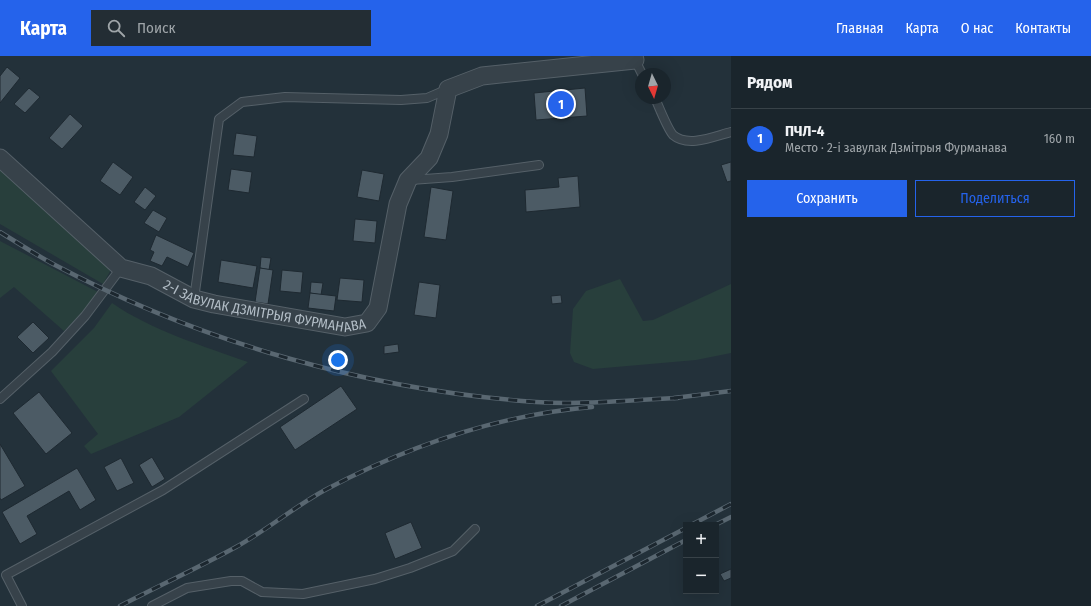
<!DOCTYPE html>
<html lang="ru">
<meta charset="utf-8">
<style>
body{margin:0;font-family:"Fira Sans Condensed",sans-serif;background:#232d34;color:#f1f3f6}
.controls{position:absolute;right:12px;bottom:12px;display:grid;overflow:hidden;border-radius:0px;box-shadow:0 4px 16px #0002}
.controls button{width:36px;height:36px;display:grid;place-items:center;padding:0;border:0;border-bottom:1px solid #384248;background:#1a252c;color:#f1f3f6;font:20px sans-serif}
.compass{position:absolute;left:635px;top:12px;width:36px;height:36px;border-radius:50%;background:#1a252c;box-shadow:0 4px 16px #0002;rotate:175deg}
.you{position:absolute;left:338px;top:304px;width:14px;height:14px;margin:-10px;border:3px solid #fff;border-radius:50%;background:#1a73e8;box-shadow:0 0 0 6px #1a73e833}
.badge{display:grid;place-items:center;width:26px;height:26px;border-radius:50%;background:#2563eb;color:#fff;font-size:13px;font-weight:700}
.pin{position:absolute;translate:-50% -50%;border:2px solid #fff;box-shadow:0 1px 4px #0006}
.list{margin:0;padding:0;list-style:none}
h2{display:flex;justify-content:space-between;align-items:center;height:52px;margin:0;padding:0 16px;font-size:17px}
h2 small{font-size:13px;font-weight:400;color:#9fa5a9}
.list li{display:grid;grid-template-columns:26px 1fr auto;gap:12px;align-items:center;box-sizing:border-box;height:60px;padding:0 16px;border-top:1px solid #384248}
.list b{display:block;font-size:15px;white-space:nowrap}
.list p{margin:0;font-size:13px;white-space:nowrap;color:#9fa5a9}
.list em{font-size:13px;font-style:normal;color:#9fa5a9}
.actions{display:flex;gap:8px;padding:12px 16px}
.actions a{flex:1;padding:9px 0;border:1px solid #2563eb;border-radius:0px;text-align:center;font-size:14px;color:#2563eb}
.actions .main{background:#2563eb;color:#fff}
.icon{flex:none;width:22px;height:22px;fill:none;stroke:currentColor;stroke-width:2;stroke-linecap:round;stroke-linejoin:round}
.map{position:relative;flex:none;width:731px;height:550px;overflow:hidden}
header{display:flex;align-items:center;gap:24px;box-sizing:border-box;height:56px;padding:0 20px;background:#2563eb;color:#fff}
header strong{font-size:19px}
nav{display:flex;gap:22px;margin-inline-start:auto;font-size:14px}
.search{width:280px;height:36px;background:#232d34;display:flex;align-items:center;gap:10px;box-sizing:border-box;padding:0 14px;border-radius:0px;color:#9fa5a9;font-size:15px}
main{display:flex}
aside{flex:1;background:#1a252c}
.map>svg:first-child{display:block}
</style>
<header>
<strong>Карта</strong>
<div class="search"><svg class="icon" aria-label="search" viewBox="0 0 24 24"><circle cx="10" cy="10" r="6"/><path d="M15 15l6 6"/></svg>Поиск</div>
<nav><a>Главная</a><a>Карта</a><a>О нас</a><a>Контакты</a></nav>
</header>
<main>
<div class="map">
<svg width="731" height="550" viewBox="0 0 731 550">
<rect width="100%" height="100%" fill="#23313a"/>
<g fill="#283f3c">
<path d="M0,109L113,210L103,228L0,168Z"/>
<path d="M0,185L98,236L90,249L64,275L14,231L0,242Z"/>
<path d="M620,223L643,265L653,264L731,228V297L696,304L593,313L574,306L570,297L573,253L586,235Z"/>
<path d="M112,247C149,273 205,291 248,306L179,361L91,398L84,390L98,378L51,315L94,272Z"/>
</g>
<g fill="#4c5b65" stroke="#1e2931">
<path d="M7,11L20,22L0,47V20Z"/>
<path d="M29,32L40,41L25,57L14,48Z"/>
<path d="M585,32L587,60L536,64L534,37Z"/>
<path d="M70,58L83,70L62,93L49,82Z"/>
<path d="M236,77L257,80L254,101L233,99Z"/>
<path d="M113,106L133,121L120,139L100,125Z"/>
<path d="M731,106V125L727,126L721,109Z"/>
<path d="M231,113L252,116L249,137L228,134Z"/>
<path d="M362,114L384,118L379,145L357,141Z"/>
<path d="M578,120L580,151L526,156L525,134L559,131L558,122Z"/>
<path d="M145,131L156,140L145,154L134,146Z"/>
<path d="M431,131L453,135L446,184L424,181Z"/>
<path d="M153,154L167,162L159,176L144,167Z"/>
<path d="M355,163L377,165L375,187L353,185Z"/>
<path d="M156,179L194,197L188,211L167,201L162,210L150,205L154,196L150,194Z"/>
<path d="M261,201L271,202L269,214L260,212Z"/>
<path d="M221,204L257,210L253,232L218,226Z"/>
<path d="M260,212L273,214L268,248L255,246Z"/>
<path d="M282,214L303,216L301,237L280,235Z"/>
<path d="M340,222L364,224L362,246L337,244Z"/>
<path d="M311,226L323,227L321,239L310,237Z"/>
<path d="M419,226L440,229L436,262L414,259Z"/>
<path d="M310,237L336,240L334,255L308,252Z"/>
<path d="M561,239L562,247L552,248L551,240Z"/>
<path d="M33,266L49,282L33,297L17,281Z"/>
<path d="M398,288L399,296L384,298V290Z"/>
<path d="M341,330L357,353L295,394L280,371Z"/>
<path d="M39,336L72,377L46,398L13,357Z"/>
<path d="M0,388L25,430L1,444L0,442Z"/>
<path d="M152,401L165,423L152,431L139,409Z"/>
<path d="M121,402L134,427L117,435L104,411Z"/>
<path d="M77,412L96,444L80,454L69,435L27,460L37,478L20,488L2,456Z"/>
<path d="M411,466L422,492L395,503L385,477Z"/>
<path d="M731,513V522L724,525L720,518Z"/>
</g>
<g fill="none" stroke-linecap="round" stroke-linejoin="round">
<g stroke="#556068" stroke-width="10">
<g id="service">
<path d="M635,4L642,18"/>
<path d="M655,42C659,51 667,72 673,79C688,92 715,80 731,76"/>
<path d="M411,124L452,121L539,109"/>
<path d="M194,243L219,63L242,46L285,41L401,44L427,42L448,33"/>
<path d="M0,343L52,296L85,260L121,212"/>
<path d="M22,550L6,519L163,434L304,343"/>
<path d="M152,550L187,532L231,525H242L262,536L303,538L375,523L410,512L453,495L475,473"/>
</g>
</g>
<g stroke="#556068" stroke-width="19">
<g id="minor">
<path id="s1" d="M0,102L121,212L151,220L194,243L214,248L345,271L367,267L378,252L398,148L408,124L429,102L439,78L448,33L482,20L635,4L634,0"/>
</g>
</g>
<use href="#service" stroke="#37424a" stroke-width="8"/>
<use href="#minor" stroke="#37424a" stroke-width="17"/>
<g stroke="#596771" stroke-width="4.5">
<g id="rail">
<path d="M0,176C18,187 36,199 55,209C203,287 368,334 536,346C583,349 631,344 678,342"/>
<path d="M674,342L731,335"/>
<path d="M691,469L731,448"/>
<path d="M715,469L731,461"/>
<path d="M120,550C158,530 198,512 236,491C267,474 294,451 325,434C408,390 498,359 592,351"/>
<path d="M537,550L686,472"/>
<path d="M561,550L686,484"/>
</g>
</g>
<use href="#rail" stroke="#1c272f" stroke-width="3" stroke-dasharray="9" stroke-linecap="butt"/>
</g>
<g text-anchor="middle" stroke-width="4" stroke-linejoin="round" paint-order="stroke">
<g font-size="14" fill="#b2bdc6" stroke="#1c272f">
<text dy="5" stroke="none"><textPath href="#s1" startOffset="314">2-І ЗАВУЛАК ДЗМІТРЫЯ ФУРМАНАВА</textPath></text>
</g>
</g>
</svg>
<div class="controls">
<button>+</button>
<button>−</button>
</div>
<svg class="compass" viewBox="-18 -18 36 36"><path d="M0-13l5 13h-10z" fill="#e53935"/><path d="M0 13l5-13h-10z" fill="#9fa5a9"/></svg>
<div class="you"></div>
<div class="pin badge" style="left:561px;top:48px">1</div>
</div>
<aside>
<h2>Рядом<small></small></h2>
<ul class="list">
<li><span class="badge">1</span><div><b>ПЧЛ-4</b><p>Место · 2-і завулак Дзмітрыя Фурманава</p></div><em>160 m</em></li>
</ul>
<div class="actions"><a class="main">Сохранить</a><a>Поделиться</a></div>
</aside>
</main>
